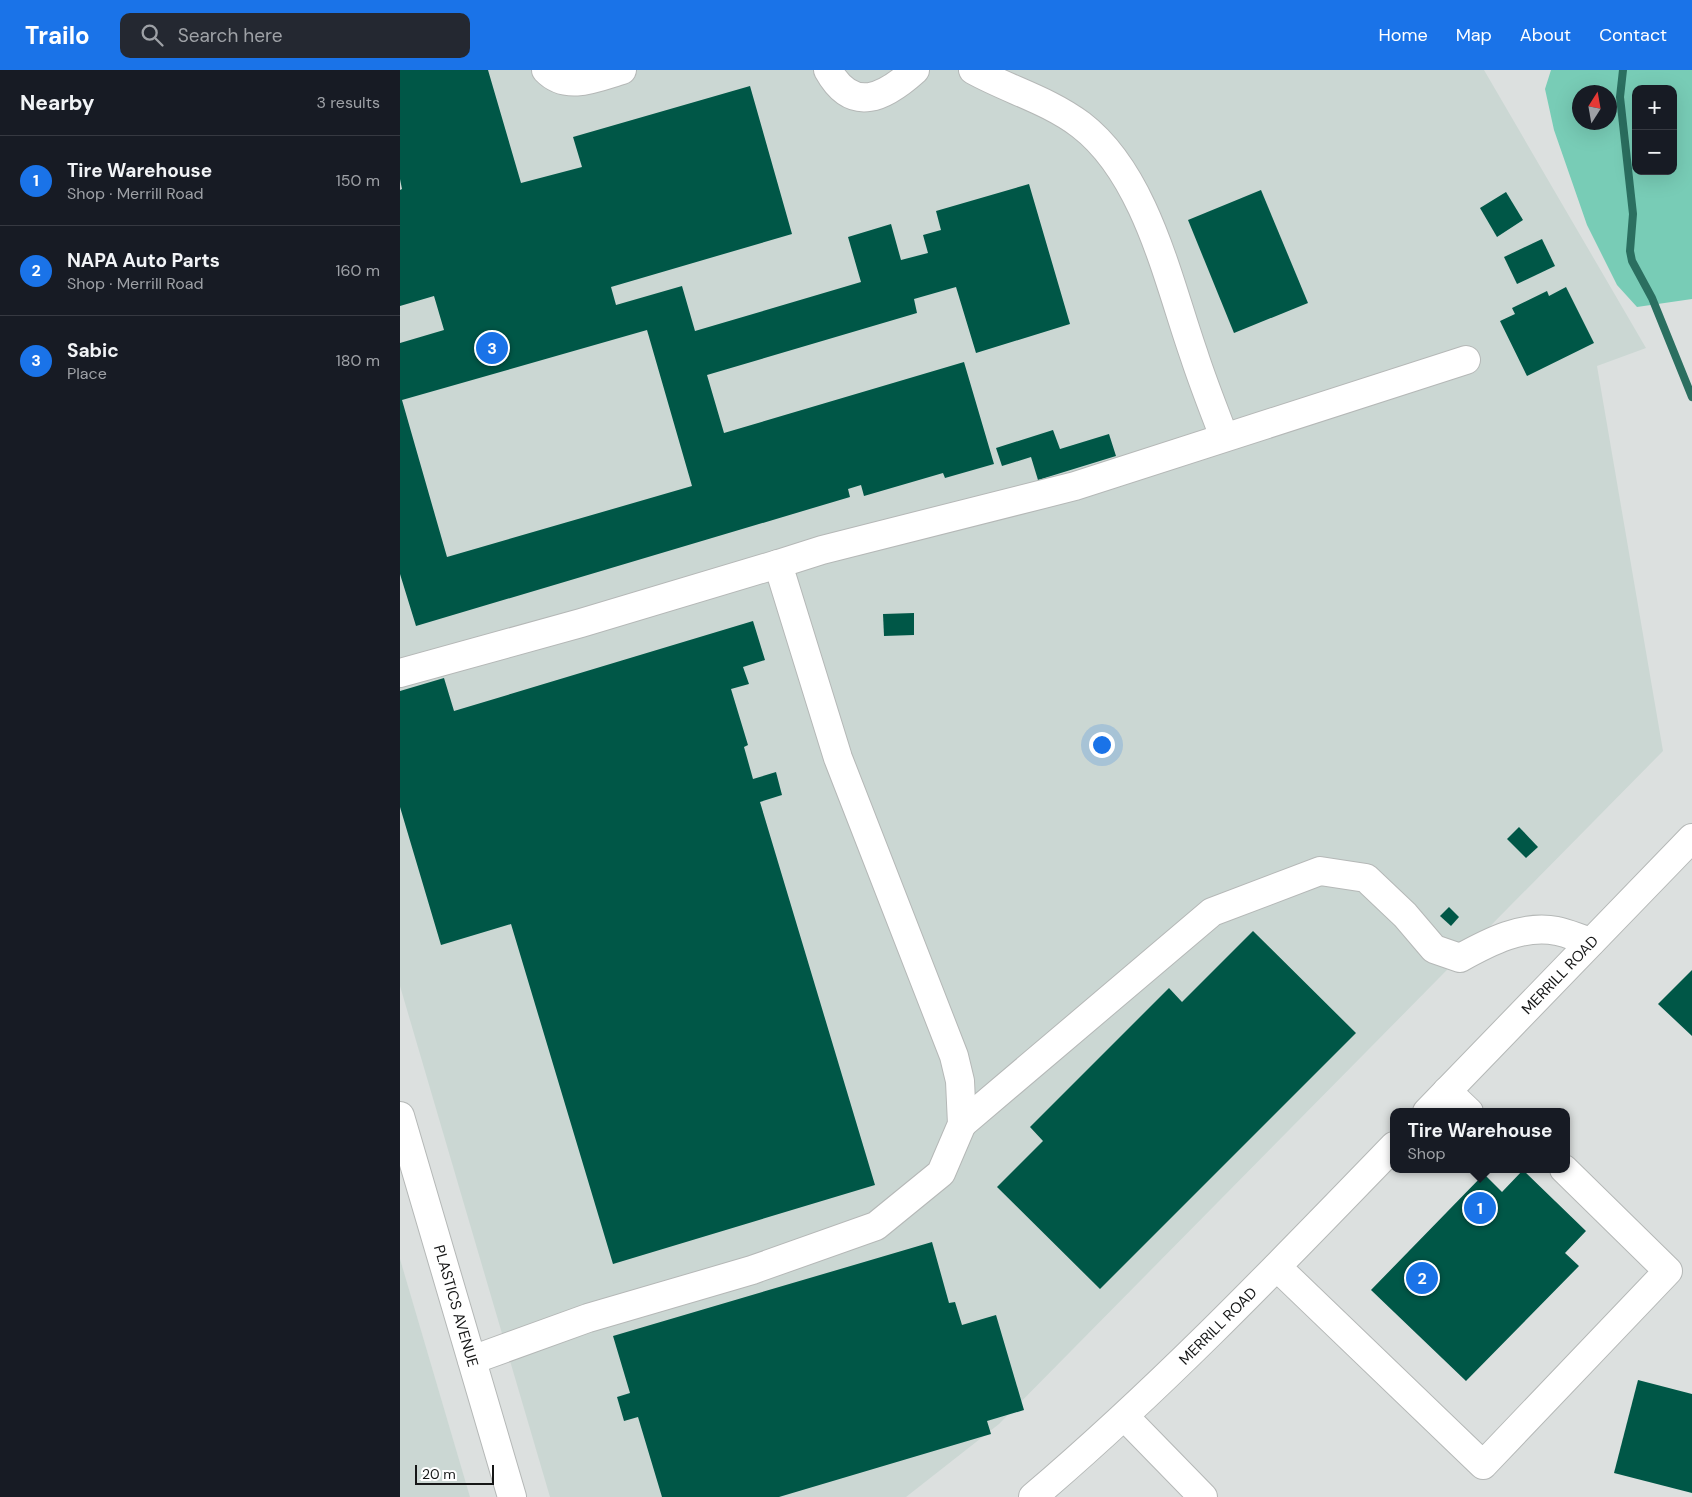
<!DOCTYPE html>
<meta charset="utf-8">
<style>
body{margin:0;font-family:"DM Sans",sans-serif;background:#242831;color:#f1f3f6}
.controls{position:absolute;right:15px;top:15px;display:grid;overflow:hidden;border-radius:10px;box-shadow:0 5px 20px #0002}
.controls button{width:45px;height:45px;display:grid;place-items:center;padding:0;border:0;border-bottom:1px solid #363941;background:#171b24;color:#f1f3f6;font:25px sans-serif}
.compass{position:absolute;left:1172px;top:15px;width:45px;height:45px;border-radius:50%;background:#171b24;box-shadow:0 5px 20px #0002;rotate:11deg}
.scale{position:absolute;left:15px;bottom:12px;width:79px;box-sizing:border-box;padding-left:5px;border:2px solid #161717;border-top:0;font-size:14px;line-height:18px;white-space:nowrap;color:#161717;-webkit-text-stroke:4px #fff;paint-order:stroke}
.you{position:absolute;left:701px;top:674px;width:18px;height:18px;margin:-12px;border:4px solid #fff;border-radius:50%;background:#1a73e8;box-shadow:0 0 0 8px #1a73e833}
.badge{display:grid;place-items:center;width:32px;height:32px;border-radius:50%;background:#1a73e8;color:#fff;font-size:16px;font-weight:700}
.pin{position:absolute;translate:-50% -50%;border:2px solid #fff;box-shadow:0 1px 5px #0006}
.popup{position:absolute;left:990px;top:1038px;width:180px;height:65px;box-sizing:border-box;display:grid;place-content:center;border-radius:10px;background:#171b24;filter:drop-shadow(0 1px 4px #0005);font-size:16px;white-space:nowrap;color:#9ea1a6}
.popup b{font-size:19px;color:#f1f3f6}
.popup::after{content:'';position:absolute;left:50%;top:100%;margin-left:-10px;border:10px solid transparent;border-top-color:#171b24}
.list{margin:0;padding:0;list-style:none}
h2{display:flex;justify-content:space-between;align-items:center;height:65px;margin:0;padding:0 20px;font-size:21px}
h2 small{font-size:16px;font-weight:400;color:#9ea1a6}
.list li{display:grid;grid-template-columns:32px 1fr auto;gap:15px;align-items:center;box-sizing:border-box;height:90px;padding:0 20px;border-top:1px solid #363941}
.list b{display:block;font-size:19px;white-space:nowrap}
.list p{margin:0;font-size:16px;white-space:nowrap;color:#9ea1a6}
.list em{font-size:16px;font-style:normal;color:#9ea1a6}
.icon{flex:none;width:28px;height:28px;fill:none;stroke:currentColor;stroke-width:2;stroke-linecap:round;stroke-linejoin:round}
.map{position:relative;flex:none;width:1292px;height:1427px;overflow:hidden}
header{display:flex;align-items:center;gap:30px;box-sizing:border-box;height:70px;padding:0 25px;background:#1a73e8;color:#fff}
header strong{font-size:24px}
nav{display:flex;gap:28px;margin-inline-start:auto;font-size:18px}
.search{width:350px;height:45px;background:#242831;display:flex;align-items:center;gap:12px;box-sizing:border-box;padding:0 18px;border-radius:10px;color:#9ea1a6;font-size:19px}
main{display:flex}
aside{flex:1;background:#171b24}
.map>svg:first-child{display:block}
</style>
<header>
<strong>Trailo</strong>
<div class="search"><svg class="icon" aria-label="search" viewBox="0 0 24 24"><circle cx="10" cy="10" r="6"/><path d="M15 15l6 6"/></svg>Search here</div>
<nav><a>Home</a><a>Map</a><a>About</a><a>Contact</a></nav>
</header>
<main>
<aside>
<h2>Nearby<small>3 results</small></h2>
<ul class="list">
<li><span class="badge">1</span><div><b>Tire Warehouse</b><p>Shop · Merrill Road</p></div><em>150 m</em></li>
<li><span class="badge">2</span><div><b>NAPA Auto Parts</b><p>Shop · Merrill Road</p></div><em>160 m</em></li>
<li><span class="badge">3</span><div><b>Sabic</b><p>Place</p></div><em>180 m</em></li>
</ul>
</aside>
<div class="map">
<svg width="1292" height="1427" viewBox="0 0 1292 1427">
<rect width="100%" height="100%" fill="#dce0df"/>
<g fill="#cbd7d3">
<path d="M0,0H1084L1246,278L1197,296L1263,681L599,1354L506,1427H150L0,916Z"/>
<path d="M0,1189L70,1427H0Z"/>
</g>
<path fill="#78ccb6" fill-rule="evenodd" d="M1151,0H1292V229L1237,237L1217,215L1187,155L1154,60L1145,19ZM1236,19H1273V101H1236ZM1180,22H1210V52H1180Z"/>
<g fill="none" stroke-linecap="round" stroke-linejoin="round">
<path stroke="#2b6f60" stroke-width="8" d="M1223,0L1220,27L1233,144L1230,181L1232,191L1252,228L1292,327"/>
</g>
<g fill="#005747" fill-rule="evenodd">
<path d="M0,0H88L121,113L182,97L173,67L350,16L392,164L211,217L216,235L282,216L295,261L461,212L448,167L491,154L501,190L528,183L523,165L541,160L536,141L629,114L670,254L576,283L556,217L514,229L517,243L307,305L324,363L564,292L594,394L545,408L543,403L464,426L461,415L448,419L450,427L16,556L0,504V273L44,260L34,226L0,236V120L2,119L0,109ZM247,260L292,416L47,487L2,330Z"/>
<path d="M861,120L908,233L834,263L788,150Z"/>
<path d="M1106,122L1123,150L1097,167L1080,138Z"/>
<path d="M1142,169L1155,196L1117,214L1104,187Z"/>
<path d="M1166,217L1194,273L1127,306L1100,251L1115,244L1112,238L1147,221L1149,226Z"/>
<path d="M653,360L660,379L709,364L716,386L638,410L631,387L602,396L596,378Z"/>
<path d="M514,543V565L484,566L483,544Z"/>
<path d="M353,551L365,590L343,597L349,614L331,619L348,675L344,677L353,709L376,702L382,725L360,732L475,1115L213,1194L111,854L41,875L0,737V621L44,608L54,641Z"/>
<path d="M1119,757L1138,777L1126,788L1107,769Z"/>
<path d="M1049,837L1059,847L1051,856L1040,846Z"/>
<path d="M853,861L956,963L700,1219L597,1117L643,1071L630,1057L769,918L782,932Z"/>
<path d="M1292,900V966L1258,934Z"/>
<path d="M1123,1100L1186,1161L1165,1183L1179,1196L1066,1311L971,1220L1084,1104L1102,1122Z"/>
<path d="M532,1172L549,1233L555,1232L562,1255L596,1245L624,1340L587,1351L591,1364L379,1427H262L238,1347L224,1351L217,1327L230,1323L213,1266Z"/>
<path d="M1238,1310L1292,1324V1423L1214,1403Z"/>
</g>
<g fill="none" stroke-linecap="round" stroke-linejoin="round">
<g stroke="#b5b8b7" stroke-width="30">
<g id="minor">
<path d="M146,0C167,22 198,7 222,0"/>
<path d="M428,0C453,45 485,27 515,0"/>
<path d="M573,0C609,20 648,30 681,55C746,105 768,211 794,285C803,313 814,340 824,367"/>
<path d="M0,603L181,553L378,494"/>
<path d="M1047,1021L1069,1042"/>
<path d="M0,1046L112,1427"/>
<path d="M562,1054L812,842L920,801L966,808L1005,845L1034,879L1060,888C1089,872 1123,854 1157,861C1168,863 1180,869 1191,872"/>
<path d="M877,1197L1083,1395L1268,1201L1164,1099"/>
<path d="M72,1290L188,1248L352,1200L476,1156L541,1103L562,1054L560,1011L554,986L438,688L378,494L422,480L675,416L1066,290"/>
<path d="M725,1347L803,1427"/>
</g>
</g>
<g stroke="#b5b8b7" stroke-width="30">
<g id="highway">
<path d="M1027,1042L1292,768"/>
<path d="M633,1427C761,1318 877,1197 994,1076"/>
</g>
</g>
<use href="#minor" stroke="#fff" stroke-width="28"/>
<use href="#highway" stroke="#fff" stroke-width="28"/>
</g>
<g text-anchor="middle" stroke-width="5" stroke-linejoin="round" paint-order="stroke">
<g font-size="15" fill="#161717" stroke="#fff">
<text transform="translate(1160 905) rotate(-46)" y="5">MERRILL ROAD</text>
<text transform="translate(56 1236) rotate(74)" y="5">PLASTICS AVENUE</text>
<text transform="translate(818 1256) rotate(-45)" y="5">MERRILL ROAD</text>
</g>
</g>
</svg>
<div class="controls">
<button>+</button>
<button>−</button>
</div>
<svg class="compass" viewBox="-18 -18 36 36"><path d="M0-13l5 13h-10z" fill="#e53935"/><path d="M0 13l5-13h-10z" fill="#9ea1a6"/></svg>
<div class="scale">20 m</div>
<div class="you"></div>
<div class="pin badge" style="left:1080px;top:1138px">1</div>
<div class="popup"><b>Tire Warehouse</b>Shop</div>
<div class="pin badge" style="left:1022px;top:1208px">2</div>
<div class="pin badge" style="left:92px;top:278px">3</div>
</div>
</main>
